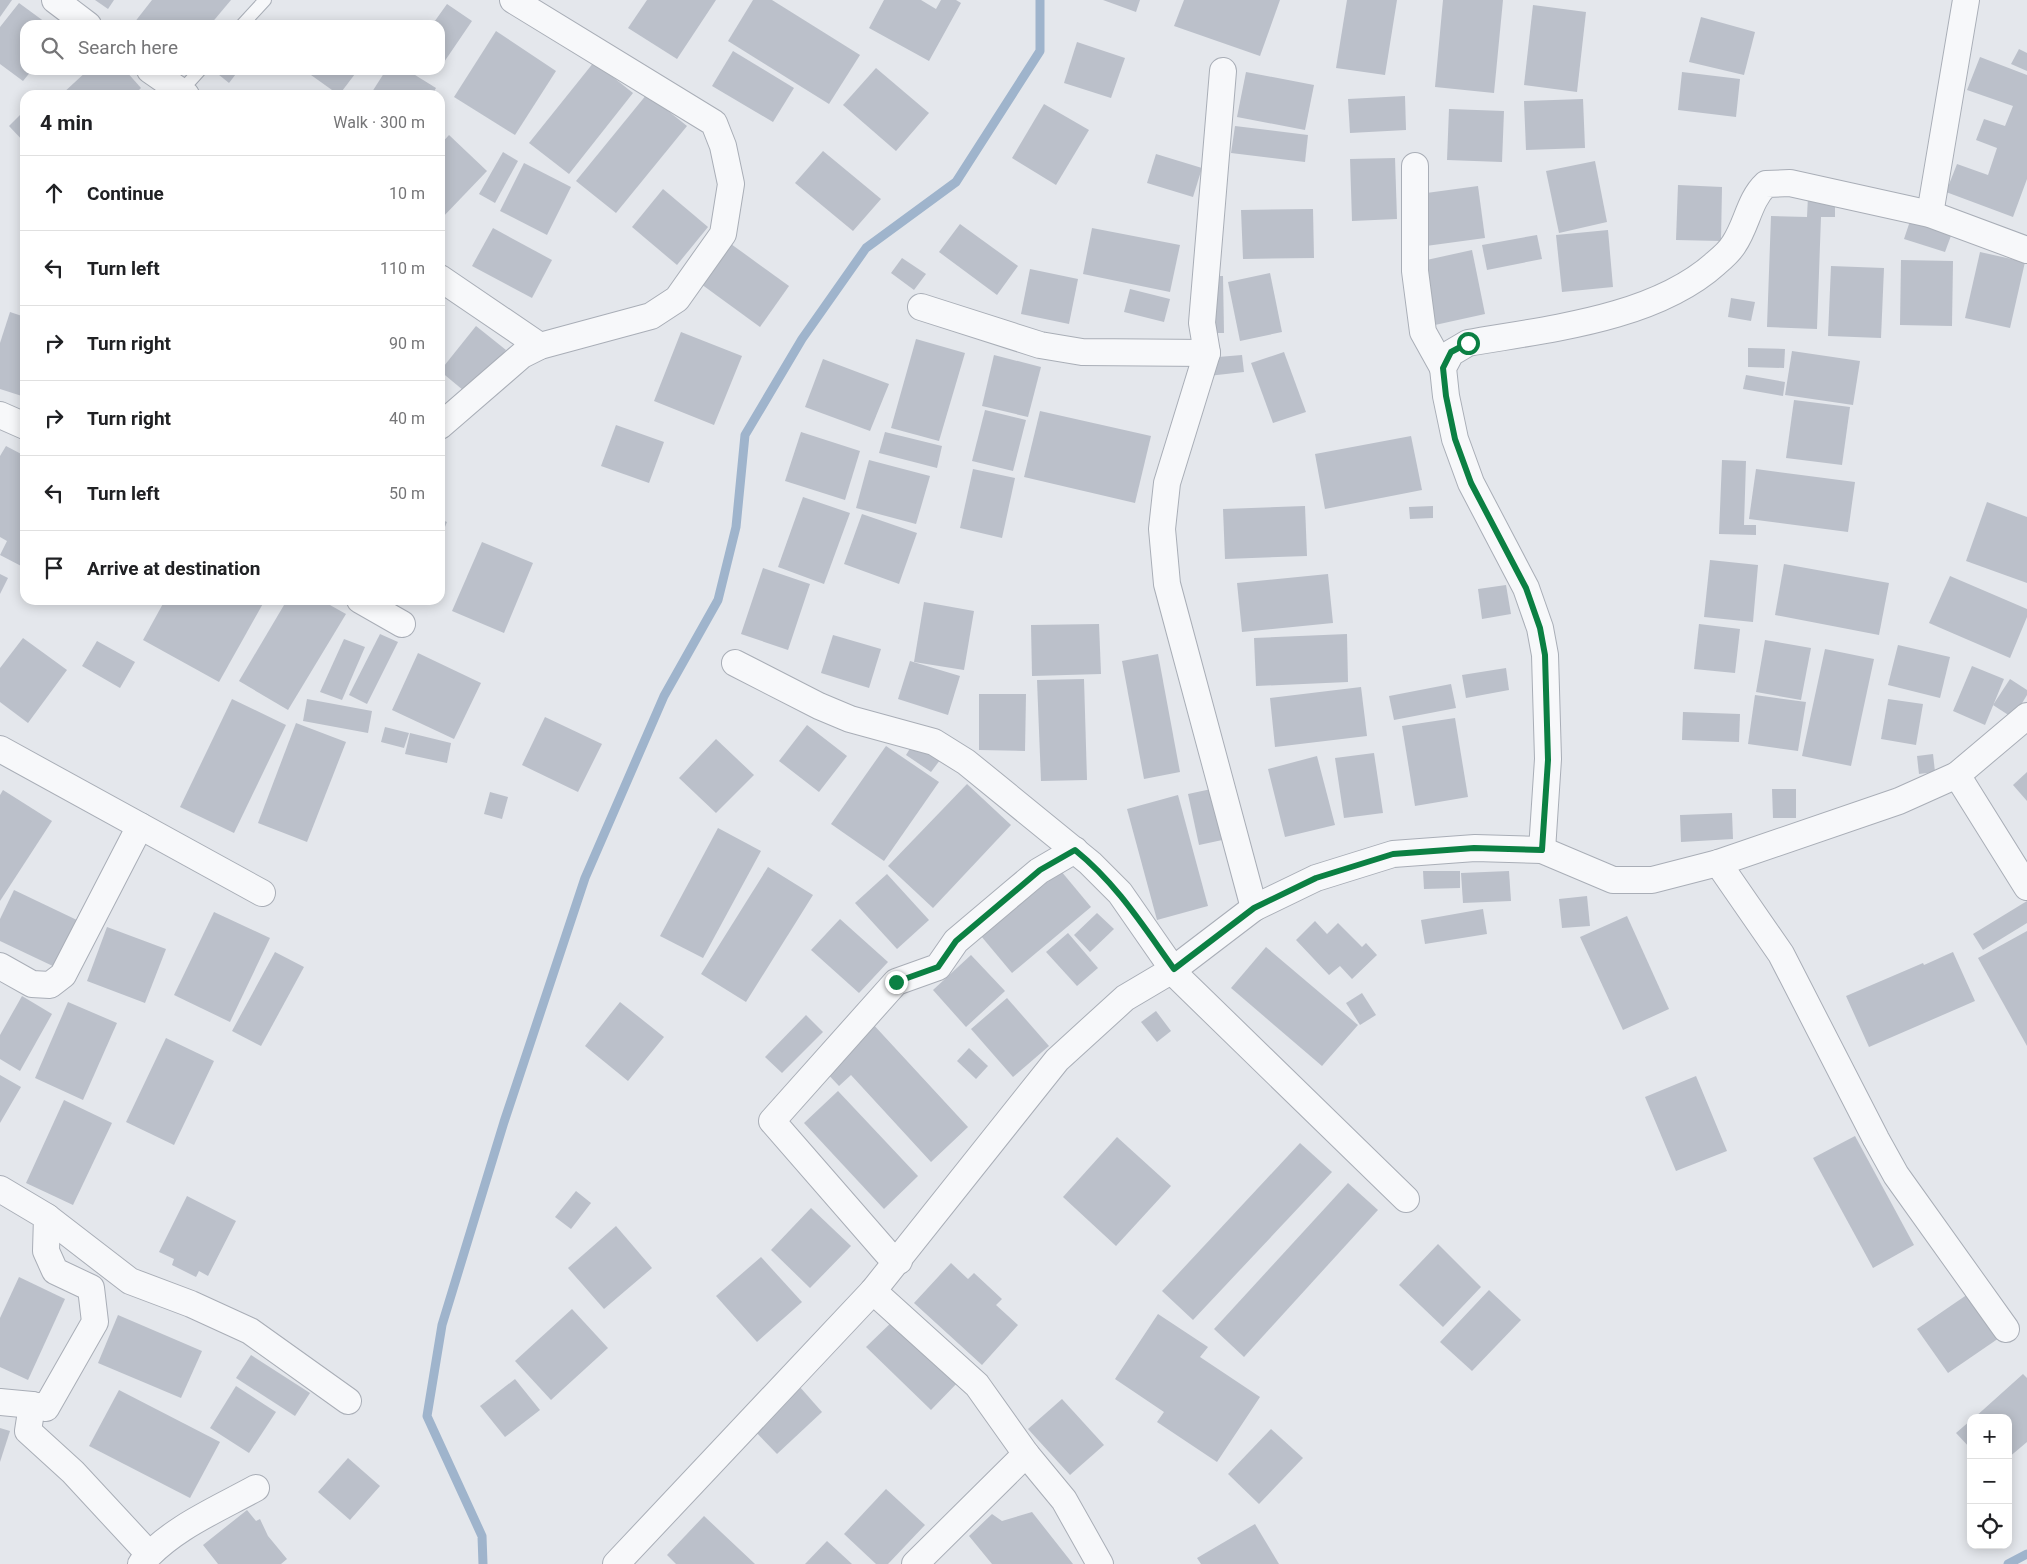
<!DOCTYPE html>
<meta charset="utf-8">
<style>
body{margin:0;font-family:Roboto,sans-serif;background:#f2f2f2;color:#202124}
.controls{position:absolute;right:15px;bottom:15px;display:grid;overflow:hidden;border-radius:10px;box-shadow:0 2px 12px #0003}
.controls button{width:45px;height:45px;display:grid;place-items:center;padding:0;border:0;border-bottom:1px solid #e0e0e0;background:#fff;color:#202124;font:25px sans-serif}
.stop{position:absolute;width:15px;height:15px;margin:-11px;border:4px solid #0b8043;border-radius:50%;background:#fff}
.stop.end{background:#0b8043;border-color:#fff;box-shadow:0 1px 5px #0008}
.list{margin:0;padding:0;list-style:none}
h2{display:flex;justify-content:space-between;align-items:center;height:65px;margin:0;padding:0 20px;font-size:21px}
h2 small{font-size:16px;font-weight:400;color:#757577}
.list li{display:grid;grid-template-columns:32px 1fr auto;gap:15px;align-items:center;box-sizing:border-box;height:75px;padding:0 20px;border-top:1px solid #e0e0e0}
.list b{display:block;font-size:19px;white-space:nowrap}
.list em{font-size:16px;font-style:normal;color:#757577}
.icon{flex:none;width:28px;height:28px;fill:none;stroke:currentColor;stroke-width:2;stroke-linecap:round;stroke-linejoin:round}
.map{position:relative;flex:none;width:2027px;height:1564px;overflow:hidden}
.search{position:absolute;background:#fff;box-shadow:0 2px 12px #0003;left:20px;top:20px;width:425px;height:55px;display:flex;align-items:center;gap:12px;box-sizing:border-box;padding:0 18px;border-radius:15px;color:#757577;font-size:19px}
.panel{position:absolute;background:#fff;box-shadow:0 2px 12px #0003;left:20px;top:90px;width:425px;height:515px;border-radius:15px}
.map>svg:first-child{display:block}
</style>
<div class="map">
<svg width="2027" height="1564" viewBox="0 0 2027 1564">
<rect width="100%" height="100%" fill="#e4e7ec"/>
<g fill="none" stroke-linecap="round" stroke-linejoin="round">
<g stroke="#9fb4cc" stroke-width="9">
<path d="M483,1564L482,1536L427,1416L442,1325L504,1122L585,878L664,696L718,600L736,527L745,435L802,339L866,248L956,182L1040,51V0"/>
<path d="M2008,1564L2027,1554"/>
</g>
</g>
<g fill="#bbc0ca">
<path d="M0,0H12L0,17Z"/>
<path d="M95,0H114L108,9Z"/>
<path d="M152,0H231L210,25H136L134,23Z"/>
<path d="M647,0H716L677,59L628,28Z"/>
<path d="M753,0H772L860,55L829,104L728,41Z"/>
<path d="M884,0H921L936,9L941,0H956L961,3L929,61L869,28Z"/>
<path d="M1103,0H1140L1136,12Z"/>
<path d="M1184,0H1280L1260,56L1174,26Z"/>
<path d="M1347,0H1397L1385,75L1336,68Z"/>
<path d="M1443,0H1503L1494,93L1435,87Z"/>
<path d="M19,3L49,25H25V70H32L23,81L0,64V27Z"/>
<path d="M447,4L472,21L440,68V25H432Z"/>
<path d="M1533,5L1586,12L1577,92L1524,85Z"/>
<path d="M1701,17L1755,32L1744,75L1689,62Z"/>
<path d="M496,31L556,71L515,135L454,97Z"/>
<path d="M1077,42L1125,58L1111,98L1064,83Z"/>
<path d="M2019,49L2027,53V71L2011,64Z"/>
<path d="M733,51L794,88L773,122L712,86Z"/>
<path d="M1980,57L2027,75V179L2013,217L1946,192L1957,164L1988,175L1997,148L1976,140L1984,119L2005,126L2013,106L1967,90Z"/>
<path d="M594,62L633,93L569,174L529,143Z"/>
<path d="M876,68L929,113L896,151L843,105Z"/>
<path d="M88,70H125L141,88L134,95H61Z"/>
<path d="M213,70H239L229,83Z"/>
<path d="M304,70H358L339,95Z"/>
<path d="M386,70H407L436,88L432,95H377L372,92Z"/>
<path d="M1246,72L1314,85L1305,130L1237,117Z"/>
<path d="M1682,72L1740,79L1736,117L1678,110Z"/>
<path d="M647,94L687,126L616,213L576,181Z"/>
<path d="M1405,96L1406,130L1350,133L1348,99Z"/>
<path d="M1583,99L1585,148L1526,150L1524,101Z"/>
<path d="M1044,104L1089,130L1056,185L1012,158Z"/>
<path d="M1449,109L1504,111L1502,162L1447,160Z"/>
<path d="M25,110V143L9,126Z"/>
<path d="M1235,126L1308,135L1305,162L1231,153Z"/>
<path d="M449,135L487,171L440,220V145Z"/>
<path d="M823,151L881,199L853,231L795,183Z"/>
<path d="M503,152L518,161L495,203L479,194Z"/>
<path d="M1156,154L1202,168L1193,197L1147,183Z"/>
<path d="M1395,158L1397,219L1352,221L1350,159Z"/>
<path d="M1595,161L1607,222L1559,233L1546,171Z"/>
<path d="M524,163L571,187L547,235L500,211Z"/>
<path d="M1678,185L1722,187L1721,241L1676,240Z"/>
<path d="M1478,186L1485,238L1426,246L1419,194Z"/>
<path d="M663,189L708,227L677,265L632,227Z"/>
<path d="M1808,196L1835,197V217H1821L1817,329L1767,327L1771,216L1807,217Z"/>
<path d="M1313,209L1314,258L1243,259L1241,210Z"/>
<path d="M1911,218L1952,233L1945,252L1904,239Z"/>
<path d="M960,224L1018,266L997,295L939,252Z"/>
<path d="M493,228L552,260L532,298L472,266Z"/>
<path d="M1092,228L1180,245L1170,292L1083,274Z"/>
<path d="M1608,230L1613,287L1562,292L1556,235Z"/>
<path d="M1537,235L1542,259L1487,270L1482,245Z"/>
<path d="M731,244L789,286L760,327L701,284Z"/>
<path d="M1472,250L1485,314L1435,325L1422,261Z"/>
<path d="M1980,252L2025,262L2010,328L1965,318Z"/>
<path d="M902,258L926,274L914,290L891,273Z"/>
<path d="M1901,260L1953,261L1952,326L1900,325Z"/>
<path d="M1831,266L1884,268L1881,338L1828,336Z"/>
<path d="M1030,269L1078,279L1069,324L1021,314Z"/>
<path d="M1270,273L1282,332L1240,341L1228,282Z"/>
<path d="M1206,276H1223L1224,333H1207Z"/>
<path d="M1130,289L1170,299L1164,322L1124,312Z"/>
<path d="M1731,298L1755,302L1751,321L1728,317Z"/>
<path d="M10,312L25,317V397L0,389V343Z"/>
<path d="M476,326L506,350L469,395L440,371Z"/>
<path d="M681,332L742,356L714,425L654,401Z"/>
<path d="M916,339L965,353L939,441L891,428Z"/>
<path d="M1748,348L1785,349L1784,368L1748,367Z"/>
<path d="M1792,351L1860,361L1853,405L1785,395Z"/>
<path d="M1284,352L1306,412L1273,423L1251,363Z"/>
<path d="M994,355L1041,367L1028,417L982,406Z"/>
<path d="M1242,355L1244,372L1208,376L1206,358Z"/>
<path d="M823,359L889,384L870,431L805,407Z"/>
<path d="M1746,375L1785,382L1783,396L1743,389Z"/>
<path d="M1794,400L1850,407L1842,465L1786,458Z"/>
<path d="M985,410L1026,420L1013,471L972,461Z"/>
<path d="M1040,411L1151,436L1135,503L1024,477Z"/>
<path d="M616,425L664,442L649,483L601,466Z"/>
<path d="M801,432L860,451L845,500L785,481Z"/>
<path d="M885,432L942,446L937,468L879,453Z"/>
<path d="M1411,436L1422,490L1325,509L1315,454Z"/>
<path d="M6,446L25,456V568L0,555L7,541L0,537V456Z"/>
<path d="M869,460L930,476L916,524L856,508Z"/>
<path d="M1722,460L1746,461L1744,525H1756V535L1719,534Z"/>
<path d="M973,469L1015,478L1002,538L960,528Z"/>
<path d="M1756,469L1855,482L1848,532L1749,519Z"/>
<path d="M803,497L850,513L824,584L778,567Z"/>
<path d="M1987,502L2027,517V583L1966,561Z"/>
<path d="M1305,506L1307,556L1225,559L1223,509Z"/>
<path d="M1433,506V518L1410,519L1409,507Z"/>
<path d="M862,514L917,533L899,584L844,564Z"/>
<path d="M440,519L447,522L440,539Z"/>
<path d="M482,542L533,563L504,633L452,611Z"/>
<path d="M1710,560L1758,565L1753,622L1704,617Z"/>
<path d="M1784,564L1889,583L1879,635L1775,615Z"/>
<path d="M763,568L810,584L788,650L741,634Z"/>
<path d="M0,574L8,578L0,594Z"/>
<path d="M1328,574L1333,623L1242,632L1237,583Z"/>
<path d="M1950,576L2027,609V617L2010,658L1929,623Z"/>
<path d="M1506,585L1511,614L1482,619L1478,589Z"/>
<path d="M165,600H265L219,682L143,640Z"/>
<path d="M287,600H321L346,614L288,710L239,681Z"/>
<path d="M924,602L974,611L964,670L914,662Z"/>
<path d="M1099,624L1101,674L1032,676L1031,625Z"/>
<path d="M1699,624L1740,629L1735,673L1694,669Z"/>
<path d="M380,634L398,642L367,704L349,695Z"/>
<path d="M1347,634L1348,682L1256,686L1254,638Z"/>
<path d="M833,635L881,649L869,688L821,673Z"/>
<path d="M23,638L67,670L28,723L0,702V668Z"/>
<path d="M344,639L365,647L342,700L320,692Z"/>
<path d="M1765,640L1811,648L1801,700L1756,692Z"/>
<path d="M97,641L135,662L120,688L82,666Z"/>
<path d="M1898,645L1950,657L1940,698L1888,685Z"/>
<path d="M1825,649L1874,659L1851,766L1802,756Z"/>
<path d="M418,653L481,683L454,739L392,710Z"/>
<path d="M1158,654L1180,772L1144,779L1122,661Z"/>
<path d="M910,661L960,676L948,715L898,699Z"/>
<path d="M1972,666L2004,679L1985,725L1953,711Z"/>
<path d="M1506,668L1509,690L1466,698L1462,675Z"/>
<path d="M1084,679L1087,780L1041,781L1037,680Z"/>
<path d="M2010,679L2027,690V695L2013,718L1993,705Z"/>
<path d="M1451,684L1456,708L1394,720L1389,696Z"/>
<path d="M1361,687L1367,736L1275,747L1270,698Z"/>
<path d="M979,694H1026L1025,751L979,750Z"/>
<path d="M1755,695L1806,702L1798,751L1748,744Z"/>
<path d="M232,699L286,725L234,833L180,807Z"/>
<path d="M307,699L372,711L368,733L303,721Z"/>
<path d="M1888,699L1923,704L1916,745L1881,739Z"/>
<path d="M1683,712L1740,714L1739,742L1682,740Z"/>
<path d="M545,717L602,744L578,792L522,765Z"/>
<path d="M1455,718L1468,797L1415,806L1402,726Z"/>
<path d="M296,723L346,742L307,842L258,823Z"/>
<path d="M807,725L847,756L819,792L779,761Z"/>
<path d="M385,727L409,733L404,748L381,742Z"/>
<path d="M410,733L451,743L447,763L405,754Z"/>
<path d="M716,739L754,775L716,813L679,778Z"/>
<path d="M914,742L940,760L931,772L906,755Z"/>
<path d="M886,746L939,782L884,861L831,824Z"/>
<path d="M1374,753L1383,813L1344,818L1335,758Z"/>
<path d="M1933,754L1935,772L1919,774L1917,756Z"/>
<path d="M1317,756L1335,825L1285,837L1268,769Z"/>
<path d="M2027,772V801L2013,785Z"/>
<path d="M967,784L1011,825L933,908L888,866Z"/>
<path d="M1216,788L1227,839L1199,845L1188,794Z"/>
<path d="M1772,789H1796V818H1773Z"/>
<path d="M3,790L52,821L0,901V795Z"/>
<path d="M490,792L508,797L502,819L484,814Z"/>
<path d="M1178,795L1208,906L1157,920L1127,809Z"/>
<path d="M1732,813L1733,839L1681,842L1680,815Z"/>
<path d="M718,828L761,851L703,958L660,936Z"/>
<path d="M768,867L813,895L746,1002L701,974Z"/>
<path d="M1061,871L1091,907L1012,973L981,936Z"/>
<path d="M1423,871H1460V888L1424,889Z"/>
<path d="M1509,871L1511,901L1463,903L1461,873Z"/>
<path d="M887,874L929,920L897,949L855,903Z"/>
<path d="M14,890L79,921L57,968L0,941V919Z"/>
<path d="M1587,896L1590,926L1562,928L1559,899Z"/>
<path d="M2027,901V923L1983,950L1973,934Z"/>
<path d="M1483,909L1487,934L1425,944L1421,920Z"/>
<path d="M214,912L270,938L230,1022L174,995Z"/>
<path d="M1097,913L1114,929L1090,952L1074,935Z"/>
<path d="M1627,916L1669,1009L1623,1030L1580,937Z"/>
<path d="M840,919L888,962L859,993L811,950Z"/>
<path d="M1315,921L1327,934L1338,923L1362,947L1366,943L1377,955L1352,979L1340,966L1329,975L1296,940Z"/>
<path d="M107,927L166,949L145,1003L87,981Z"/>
<path d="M2027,931V1046L1978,958Z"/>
<path d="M1068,933L1098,968L1077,986L1046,952Z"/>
<path d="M1266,947L1358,1025L1322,1066L1231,988Z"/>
<path d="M275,952L304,967L261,1046L232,1031Z"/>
<path d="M1953,952L1975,1001L1869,1047L1846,996L1923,963L1924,965Z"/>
<path d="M971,955L1005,991L966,1027L933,990Z"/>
<path d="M1362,993L1376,1015L1360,1025L1346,1003Z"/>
<path d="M22,996L52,1014L20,1071L0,1059V1035Z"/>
<path d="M1007,998L1049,1046L1013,1077L971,1029Z"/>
<path d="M68,1002L117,1023L83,1100L35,1078Z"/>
<path d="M620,1002L664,1037L628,1081L585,1046Z"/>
<path d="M1156,1011L1171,1031L1157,1042L1141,1022Z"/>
<path d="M806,1015L823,1032L782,1073L765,1057Z"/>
<path d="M871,1022L968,1127L931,1162L851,1075L839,1086L824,1070Z"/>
<path d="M166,1038L214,1061L174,1145L126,1122Z"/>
<path d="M969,1048L988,1066L976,1079L957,1061Z"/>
<path d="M0,1075L21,1087L0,1123Z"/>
<path d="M1696,1076L1727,1151L1676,1171L1645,1097Z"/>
<path d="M838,1091L918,1176L884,1209L804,1123Z"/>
<path d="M64,1100L112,1123L73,1205L26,1183Z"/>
<path d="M1855,1136L1914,1245L1873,1268L1813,1158Z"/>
<path d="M1117,1137L1171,1186L1116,1246L1063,1197Z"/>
<path d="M1300,1143L1332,1172L1193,1320L1162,1291Z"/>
<path d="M1348,1183L1378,1210L1244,1357L1214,1329Z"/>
<path d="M576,1191L591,1203L571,1229L555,1217Z"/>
<path d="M187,1196L236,1221L208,1276L199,1271L196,1277L172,1265L174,1259L159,1252Z"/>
<path d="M811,1208L851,1246L810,1288L771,1250Z"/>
<path d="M616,1226L652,1268L604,1309L568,1268Z"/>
<path d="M1438,1244L1481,1287L1443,1327L1399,1285Z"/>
<path d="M761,1257L802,1302L757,1342L716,1296Z"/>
<path d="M951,1263L968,1279L974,1273L1002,1299L996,1305L1018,1325L982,1365L914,1303Z"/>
<path d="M19,1277L65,1299L28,1380L0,1367V1318Z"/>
<path d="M1489,1290L1521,1320L1472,1371L1440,1342Z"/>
<path d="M1971,1292L2002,1336L1948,1373L1917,1329Z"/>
<path d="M572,1309L608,1348L551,1400L515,1361Z"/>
<path d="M1158,1314L1208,1347L1200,1357L1260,1397L1217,1462L1157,1422L1164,1412L1115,1379Z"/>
<path d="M118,1315L202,1351L181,1398L98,1363Z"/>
<path d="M897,1317L961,1379L931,1410L866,1347Z"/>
<path d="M251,1355L310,1393L295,1416L236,1378Z"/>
<path d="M2023,1374L2027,1378V1442L2008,1458V1418H1974Z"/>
<path d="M515,1379L540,1410L505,1437L480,1406Z"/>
<path d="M236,1386L276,1412L249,1453L210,1428Z"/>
<path d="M799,1386L822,1412L777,1454L753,1429Z"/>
<path d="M119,1390L220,1442L190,1498L89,1446Z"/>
<path d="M1062,1399L1104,1445L1070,1475L1028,1429Z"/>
<path d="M1971,1420V1449L1956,1433Z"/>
<path d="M0,1428L10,1431L0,1462Z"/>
<path d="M1271,1429L1303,1458L1259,1504L1228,1474Z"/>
<path d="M348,1458L380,1486L350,1520L318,1492Z"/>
<path d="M886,1489L925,1525L888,1564H876L844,1534Z"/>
<path d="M247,1510L256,1521L260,1519L268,1536L287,1559L281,1564H218L203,1545Z"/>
<path d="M1032,1512L1073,1564H992L969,1536L992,1514L1002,1521Z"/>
<path d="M704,1516L755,1564H676L667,1555Z"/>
<path d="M1255,1524L1279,1564H1201L1197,1558Z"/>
<path d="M827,1541L852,1564H805Z"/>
</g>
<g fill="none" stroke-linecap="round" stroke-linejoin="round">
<g stroke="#a9aeb7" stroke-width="14">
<g id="service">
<path d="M242,25L265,0"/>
<path d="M181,91L200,70"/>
</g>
</g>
<g stroke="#a9aeb7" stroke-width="28">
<g id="minor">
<path d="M55,0L88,25"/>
<path d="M150,70L186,95"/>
<path d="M1223,71L1202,323L1207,353L1167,483L1162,529L1167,584L1254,908"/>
<path d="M1415,166V271L1423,332L1443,368"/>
<path d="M1930,214L1966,0"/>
<path d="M440,278L540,346"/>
<path d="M921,307L1040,345L1082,352L1207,353"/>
<path d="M0,415L25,426"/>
<path d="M440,426L522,355L540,346L651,316L677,299L723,234L731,184L723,146L714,123L513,0"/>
<path d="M360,600L402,624"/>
<path d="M735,663L819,706L850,719L934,742L966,762L1090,863L1120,893L1179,978L1406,1199"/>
<path d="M0,749L262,893"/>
<path d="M1957,775L2027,887"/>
<path d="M1542,850L1548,759L1545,655L1540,628L1526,588L1471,483L1455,439L1446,396L1443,368L1451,353L1468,343C1547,329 1654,319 1716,263C1722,258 1730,251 1734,244C1747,225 1749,200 1766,184L1790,183L1930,214L2027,250"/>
<path d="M1718,863L1781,954L1876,1139L1896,1175L2006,1329"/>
<path d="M0,966L32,984L50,985L63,975L140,826"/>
<path d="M0,1189L47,1217L46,1251L55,1271L91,1288L95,1322L46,1408L32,1405L28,1431L73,1472L149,1554"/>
<path d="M47,1217L130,1281L191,1304L250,1331L348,1401"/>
<path d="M899,1261L887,1253L772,1121L896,982L938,967L956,941L1014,892L1039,871L1075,850"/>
<path d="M873,1291L977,1385L1026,1454L1064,1500L1100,1564"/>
<path d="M0,1402L32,1405"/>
<path d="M141,1564C170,1529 216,1510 256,1488"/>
<path d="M616,1564L873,1291L1057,1060L1125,998L1174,969L1254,908L1316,878L1393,854L1475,848L1542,850L1613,880H1652L1718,863L1899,801L1957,775L2027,716"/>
<path d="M915,1564L1026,1454"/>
</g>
</g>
<use href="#service" stroke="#f7f8fa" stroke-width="12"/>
<use href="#minor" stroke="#f7f8fa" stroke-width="26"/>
</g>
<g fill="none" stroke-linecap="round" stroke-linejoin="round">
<path stroke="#0b8043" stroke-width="6" d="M896,982L938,967L956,941L1014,892L1040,870L1075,850C1117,884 1143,926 1174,969L1254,908L1316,878L1393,854L1474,848L1542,850L1548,760L1545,655L1540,628L1526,588L1471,483L1455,439L1446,396L1443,368L1451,352L1468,343"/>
</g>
</svg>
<div class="controls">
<button>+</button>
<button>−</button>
<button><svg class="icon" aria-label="locate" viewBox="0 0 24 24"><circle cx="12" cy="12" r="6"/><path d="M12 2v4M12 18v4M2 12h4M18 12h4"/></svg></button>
</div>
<div class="stop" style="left:1468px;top:343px"></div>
<div class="stop end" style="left:896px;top:982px"></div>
<div class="search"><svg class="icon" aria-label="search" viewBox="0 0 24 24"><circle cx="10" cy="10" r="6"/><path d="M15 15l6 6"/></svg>Search here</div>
<section class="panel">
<h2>4 min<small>Walk · 300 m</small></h2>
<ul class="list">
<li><svg class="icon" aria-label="ahead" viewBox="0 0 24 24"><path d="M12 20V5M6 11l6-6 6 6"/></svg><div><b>Continue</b></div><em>10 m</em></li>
<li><svg class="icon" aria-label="left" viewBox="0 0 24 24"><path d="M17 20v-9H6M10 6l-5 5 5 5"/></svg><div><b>Turn left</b></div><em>110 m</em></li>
<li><svg class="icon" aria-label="right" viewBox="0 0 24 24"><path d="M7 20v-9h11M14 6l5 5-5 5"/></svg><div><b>Turn right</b></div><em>90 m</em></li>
<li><svg class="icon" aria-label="right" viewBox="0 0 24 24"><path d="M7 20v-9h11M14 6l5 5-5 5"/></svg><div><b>Turn right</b></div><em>40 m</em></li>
<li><svg class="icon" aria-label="left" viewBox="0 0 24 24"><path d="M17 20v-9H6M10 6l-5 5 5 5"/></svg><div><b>Turn left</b></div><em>50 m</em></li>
<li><svg class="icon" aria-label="arrive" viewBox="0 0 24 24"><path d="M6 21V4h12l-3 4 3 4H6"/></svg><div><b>Arrive at destination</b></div></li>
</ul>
</section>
</div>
